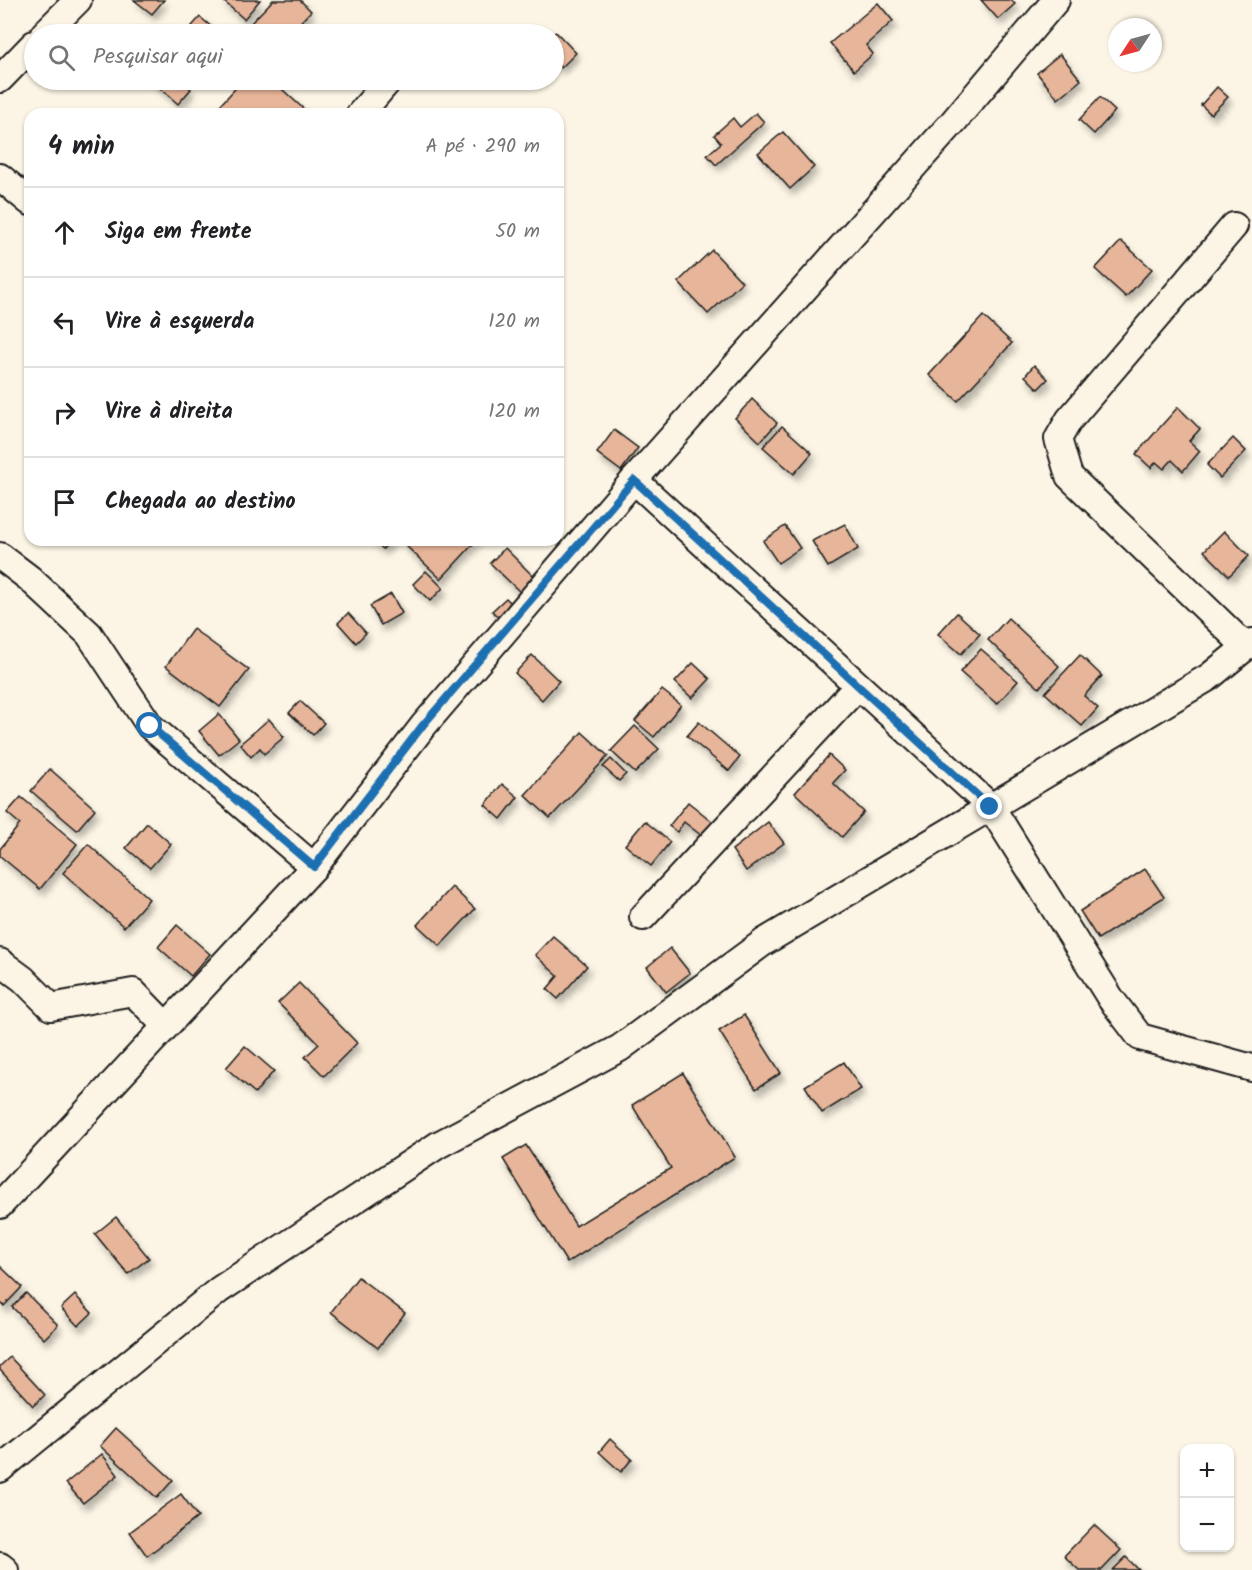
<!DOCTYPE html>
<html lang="pt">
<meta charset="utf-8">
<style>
body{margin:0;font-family:Kalam,sans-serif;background:#f6f6f6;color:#202124}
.controls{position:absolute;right:18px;bottom:18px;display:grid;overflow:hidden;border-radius:12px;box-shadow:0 2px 4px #0004}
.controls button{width:54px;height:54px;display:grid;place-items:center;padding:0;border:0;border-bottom:2px solid #e0e0e0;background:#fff;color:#202124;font:30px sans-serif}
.compass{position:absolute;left:1108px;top:18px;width:54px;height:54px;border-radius:50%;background:#fff;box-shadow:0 2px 4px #0004;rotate:234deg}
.stop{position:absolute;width:18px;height:18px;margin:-14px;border:4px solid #1f6fb2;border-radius:50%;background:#fff}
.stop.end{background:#1f6fb2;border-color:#fff;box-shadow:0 2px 6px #0008}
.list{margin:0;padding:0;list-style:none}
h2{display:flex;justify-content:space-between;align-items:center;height:78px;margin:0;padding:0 24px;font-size:26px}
h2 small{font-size:20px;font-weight:400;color:#757577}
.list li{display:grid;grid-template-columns:39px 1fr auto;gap:18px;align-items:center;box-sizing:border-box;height:90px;padding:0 24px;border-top:2px solid #e0e0e0}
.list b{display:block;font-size:22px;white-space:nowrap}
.list em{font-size:20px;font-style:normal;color:#757577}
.icon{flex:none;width:33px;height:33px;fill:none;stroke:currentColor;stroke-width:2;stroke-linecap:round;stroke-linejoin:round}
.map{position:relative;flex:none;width:1252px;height:1570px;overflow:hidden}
.search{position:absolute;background:#fff;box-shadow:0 2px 4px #0004;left:24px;top:24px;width:540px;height:66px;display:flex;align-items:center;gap:15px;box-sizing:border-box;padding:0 21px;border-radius:33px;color:#757577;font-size:22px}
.panel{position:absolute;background:#fff;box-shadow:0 2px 4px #0004;left:24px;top:108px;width:540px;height:438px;border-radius:18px}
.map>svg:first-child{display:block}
</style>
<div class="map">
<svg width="1252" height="1570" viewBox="0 0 1252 1570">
<defs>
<filter id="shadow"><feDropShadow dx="3.5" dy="6" stdDeviation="3" flood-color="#0004"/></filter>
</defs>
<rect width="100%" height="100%" fill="#fcf5e5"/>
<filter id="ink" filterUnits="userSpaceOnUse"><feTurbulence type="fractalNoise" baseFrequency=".0167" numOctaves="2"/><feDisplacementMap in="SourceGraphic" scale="12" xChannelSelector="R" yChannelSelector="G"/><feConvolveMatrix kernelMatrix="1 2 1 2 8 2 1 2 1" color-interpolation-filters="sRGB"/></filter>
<g filter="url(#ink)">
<g fill="#e7b599" stroke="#1c1c1c" stroke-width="1.5" filter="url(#shadow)">
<path d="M134,0H164L152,14Z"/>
<path d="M222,0H260L244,19Z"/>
<path d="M273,0H300L311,11L289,34H261L250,24Z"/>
<path d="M981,0H1011L1015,4L998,19Z"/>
<path d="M878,3L893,21L866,45L873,54L854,71L830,43Z"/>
<path d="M200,17L220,34H185Z"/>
<path d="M556,32L576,53L561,68L554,60L553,34Z"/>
<path d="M1060,54L1081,80L1058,99L1037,73Z"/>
<path d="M151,80H180L191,89L178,104Z"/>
<path d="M243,80H272L307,112L305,114H212Z"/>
<path d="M1217,87L1228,97L1211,114L1201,105Z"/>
<path d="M1100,97L1115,111L1094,134L1079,120Z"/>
<path d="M756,113L764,122L716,165L707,155L721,143L714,135L733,118L740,127Z"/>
<path d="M783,132L814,167L790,189L758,153Z"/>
<path d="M1121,241L1152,269L1126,297L1095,269Z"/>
<path d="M712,250L742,282L708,314L678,282Z"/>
<path d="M983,316L1012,343L958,401L929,375Z"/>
<path d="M1034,365L1048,379L1038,389L1025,376Z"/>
<path d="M752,399L777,423L760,442L735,418Z"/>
<path d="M1178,407L1200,429L1189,441L1200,451L1183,471L1172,460L1164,469L1156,462L1151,468L1136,454Z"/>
<path d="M782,426L812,453L794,474L763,447Z"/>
<path d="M614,430L638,448L621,471L597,453Z"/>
<path d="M1233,438L1246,451L1220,478L1207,465Z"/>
<path d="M845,524L858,549L828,567L812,541Z"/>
<path d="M785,526L800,548L778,563L763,541Z"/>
<path d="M1224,531L1249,556L1229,576L1204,551Z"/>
<path d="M373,540H391L383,549Z"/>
<path d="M406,540H477L441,579L403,543Z"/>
<path d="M505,548L534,577L520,592L490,563Z"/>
<path d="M426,571L443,588L430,601L413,584Z"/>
<path d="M391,594L402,613L381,625L370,606Z"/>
<path d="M506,598L514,606L500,619L492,611Z"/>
<path d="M348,613L366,633L356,643L338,623Z"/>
<path d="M957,613L980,634L961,654L938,634Z"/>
<path d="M1008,618L1059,666L1039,688L988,640Z"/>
<path d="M193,629L249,670L220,707L166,666Z"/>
<path d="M981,649L1018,681L997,704L960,672Z"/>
<path d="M532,655L559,681L542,700L515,673Z"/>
<path d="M1080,655L1102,676L1084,696L1098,708L1082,726L1045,693Z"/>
<path d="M693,663L710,679L692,698L675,682Z"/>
<path d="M662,690L681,705L654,737L635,721Z"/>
<path d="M300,701L324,723L313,735L289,713Z"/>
<path d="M219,714L239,739L219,755L199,731Z"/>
<path d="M269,719L284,737L264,754L260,748L251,757L240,744Z"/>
<path d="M699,722L740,757L729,771L687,736Z"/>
<path d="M635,726L659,749L635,773L611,751Z"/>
<path d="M582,732L608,756L550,818L525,795Z"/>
<path d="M829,755L845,770L833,783L864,812L842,837L795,793Z"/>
<path d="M611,759L626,774L619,781L603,767Z"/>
<path d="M50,769L95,809L77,830L31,791Z"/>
<path d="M502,784L518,797L501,819L485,805Z"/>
<path d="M21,797L77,844L40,889L0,856V849L20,824L7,813Z"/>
<path d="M688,802L713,822L702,836L684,822L677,832L669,826Z"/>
<path d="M645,821L670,842L651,866L625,845Z"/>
<path d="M768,822L784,843L746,871L732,850Z"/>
<path d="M147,823L171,844L150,868L126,848Z"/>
<path d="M88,844L149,899L124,927L63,873Z"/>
<path d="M1145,869L1164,897L1098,939L1080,911Z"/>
<path d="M452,887L475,909L440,946L417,925Z"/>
<path d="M177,925L210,954L191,976L158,947Z"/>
<path d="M553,936L587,966L558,999L547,989L558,976L535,955Z"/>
<path d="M670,948L690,973L666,992L647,967Z"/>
<path d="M299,983L357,1043L324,1076L305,1057L319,1044L278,1003Z"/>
<path d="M744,1015L781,1073L756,1089L719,1031Z"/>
<path d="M245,1046L274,1071L255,1093L226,1068Z"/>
<path d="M844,1062L861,1089L822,1113L805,1086Z"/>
<path d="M683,1073L735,1157L567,1263L503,1159L526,1145L576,1226L671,1168L632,1105Z"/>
<path d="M116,1217L149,1258L128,1274L95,1234Z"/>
<path d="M0,1266L22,1287L4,1306L0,1302Z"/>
<path d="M358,1277L405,1313L378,1348L331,1312Z"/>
<path d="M26,1293L58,1325L44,1339L12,1307Z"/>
<path d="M75,1295L92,1313L78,1326L61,1308Z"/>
<path d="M10,1357L45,1395L33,1406L0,1370V1366Z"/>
<path d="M116,1428L173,1480L157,1498L100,1446Z"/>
<path d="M610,1439L632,1459L621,1472L599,1452Z"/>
<path d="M102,1454L118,1475L83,1503L66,1483Z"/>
<path d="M181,1494L198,1517L147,1556L130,1532Z"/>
<path d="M1094,1525L1121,1550L1102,1570H1079L1064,1556Z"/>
<path d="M1126,1557L1139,1570H1113Z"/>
</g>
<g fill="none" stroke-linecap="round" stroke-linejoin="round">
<g stroke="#1c1c1c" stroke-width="30">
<g id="minor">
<path d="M44,34L78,0"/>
<path d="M0,79L34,44"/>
<path d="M360,114L389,80"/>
<path d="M0,177L30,202"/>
<path d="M1234,226L1069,420L1058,439L1069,476L1246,647"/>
<path d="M634,480L991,807L1111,999L1140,1037L1252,1068"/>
<path d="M0,556L29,578L89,634L150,726L314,867"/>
<path d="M643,917L858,686"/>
<path d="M0,962L23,979L51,1007L133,992L165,1025"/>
<path d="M0,1205L314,867L424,725L634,480L954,121L1056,0"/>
<path d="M0,1469L219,1290L438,1145L620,1048L764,942L1209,677L1252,642"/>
<path d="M0,1566L5,1570"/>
</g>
</g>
<use href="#minor" stroke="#fcf5e5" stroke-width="26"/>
</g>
</g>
<g fill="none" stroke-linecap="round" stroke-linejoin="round" filter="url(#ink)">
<path stroke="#1f6fb2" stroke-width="8" d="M150,726L314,867L423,725L634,480L990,807"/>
</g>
</svg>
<div class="controls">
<button>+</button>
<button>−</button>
</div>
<svg class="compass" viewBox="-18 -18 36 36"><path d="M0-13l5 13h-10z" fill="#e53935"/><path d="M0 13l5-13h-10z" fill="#757577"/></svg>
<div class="stop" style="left:150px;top:726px"></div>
<div class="stop end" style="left:990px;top:807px"></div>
<div class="search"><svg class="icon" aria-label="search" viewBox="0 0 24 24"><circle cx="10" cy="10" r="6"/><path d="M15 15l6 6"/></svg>Pesquisar aqui</div>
<section class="panel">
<h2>4 min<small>A pé · 290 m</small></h2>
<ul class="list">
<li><svg class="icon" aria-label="ahead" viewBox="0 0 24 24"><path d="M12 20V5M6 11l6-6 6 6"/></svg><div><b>Siga em frente</b></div><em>50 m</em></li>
<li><svg class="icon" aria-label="left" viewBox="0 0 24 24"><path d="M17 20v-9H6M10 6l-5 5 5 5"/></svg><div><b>Vire à esquerda</b></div><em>120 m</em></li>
<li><svg class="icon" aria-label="right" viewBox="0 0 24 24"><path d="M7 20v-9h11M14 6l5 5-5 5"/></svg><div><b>Vire à direita</b></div><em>120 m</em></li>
<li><svg class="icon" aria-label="arrive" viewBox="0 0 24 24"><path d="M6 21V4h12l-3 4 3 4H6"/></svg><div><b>Chegada ao destino</b></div></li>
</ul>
</section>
</div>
